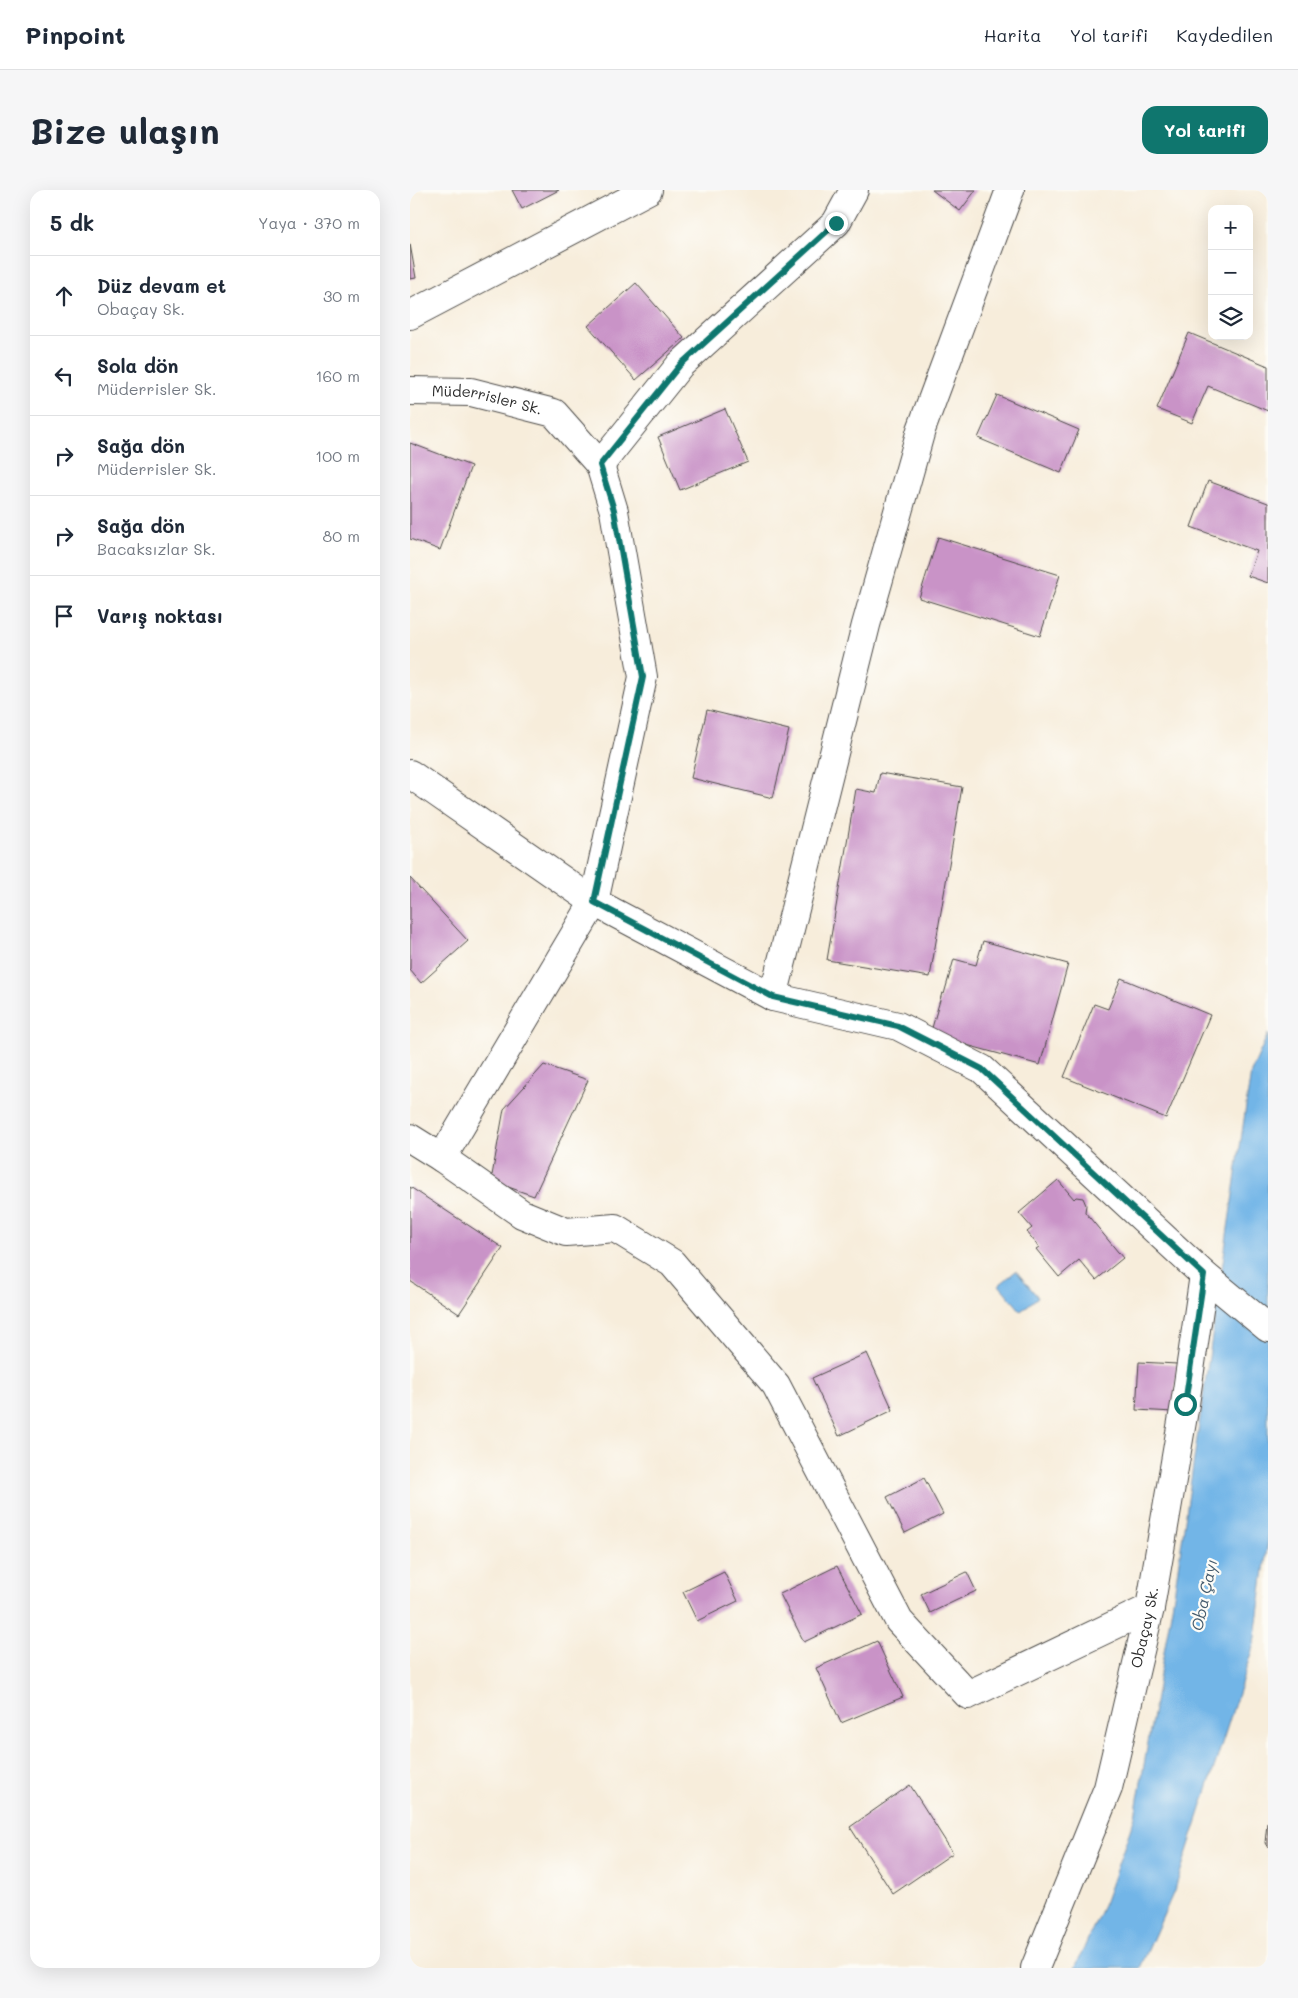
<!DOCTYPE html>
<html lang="tr">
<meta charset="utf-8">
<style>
body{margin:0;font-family:Mali,sans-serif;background:#f6f6f7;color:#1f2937}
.controls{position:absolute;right:15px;top:15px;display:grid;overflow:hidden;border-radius:10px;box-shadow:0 5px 20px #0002}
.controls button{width:45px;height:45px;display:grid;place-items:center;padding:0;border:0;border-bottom:1px solid #e0e1e3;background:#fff;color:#1f2937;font:25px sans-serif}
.stop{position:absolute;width:15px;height:15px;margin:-11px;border:4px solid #0f766e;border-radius:50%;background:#fff}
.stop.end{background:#0f766e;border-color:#fff;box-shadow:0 1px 5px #0008}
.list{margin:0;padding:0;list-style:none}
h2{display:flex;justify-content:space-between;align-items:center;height:65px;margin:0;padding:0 20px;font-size:21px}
h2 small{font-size:16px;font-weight:400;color:#747a83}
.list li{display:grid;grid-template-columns:32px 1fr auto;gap:15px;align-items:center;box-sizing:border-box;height:80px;padding:0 20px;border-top:1px solid #e0e1e3}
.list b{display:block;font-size:19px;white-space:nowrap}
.list p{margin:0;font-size:16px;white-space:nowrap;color:#747a83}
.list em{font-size:16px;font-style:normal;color:#747a83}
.icon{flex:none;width:28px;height:28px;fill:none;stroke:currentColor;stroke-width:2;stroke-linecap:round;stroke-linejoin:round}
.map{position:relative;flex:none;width:858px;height:1778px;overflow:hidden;border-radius:15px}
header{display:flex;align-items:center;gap:30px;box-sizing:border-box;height:70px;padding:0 25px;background:#fff;border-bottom:1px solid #e0e1e3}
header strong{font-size:24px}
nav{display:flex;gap:28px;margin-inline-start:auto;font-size:18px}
.intro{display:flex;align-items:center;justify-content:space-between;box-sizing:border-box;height:120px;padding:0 30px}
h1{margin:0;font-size:35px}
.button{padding:12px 22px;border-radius:15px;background:#0f766e;color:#fff;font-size:18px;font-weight:700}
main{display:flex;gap:30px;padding:0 30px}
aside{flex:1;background:#fff;border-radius:15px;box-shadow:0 5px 20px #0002}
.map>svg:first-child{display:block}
</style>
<header>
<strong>Pinpoint</strong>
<nav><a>Harita</a><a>Yol tarifi</a><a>Kaydedilen</a></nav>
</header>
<div class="intro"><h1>Bize ulaşın</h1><a class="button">Yol tarifi</a></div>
<main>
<aside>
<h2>5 dk<small>Yaya · 370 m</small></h2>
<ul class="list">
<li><svg class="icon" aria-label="ahead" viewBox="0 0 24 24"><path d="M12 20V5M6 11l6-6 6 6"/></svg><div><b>Düz devam et</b><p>Obaçay Sk.</p></div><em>30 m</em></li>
<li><svg class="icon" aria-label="left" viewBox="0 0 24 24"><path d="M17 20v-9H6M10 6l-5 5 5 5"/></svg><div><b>Sola dön</b><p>Müderrisler Sk.</p></div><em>160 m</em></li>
<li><svg class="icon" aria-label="right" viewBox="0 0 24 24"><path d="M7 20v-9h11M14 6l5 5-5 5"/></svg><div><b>Sağa dön</b><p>Müderrisler Sk.</p></div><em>100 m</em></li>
<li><svg class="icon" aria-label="right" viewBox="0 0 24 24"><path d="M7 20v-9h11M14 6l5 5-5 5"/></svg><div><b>Sağa dön</b><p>Bacaksızlar Sk.</p></div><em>80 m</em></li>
<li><svg class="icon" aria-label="arrive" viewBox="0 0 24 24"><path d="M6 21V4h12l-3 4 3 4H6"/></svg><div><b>Varış noktası</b></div></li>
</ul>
</aside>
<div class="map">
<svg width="858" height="1778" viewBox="0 0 858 1778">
<rect width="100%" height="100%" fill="#fdfcf7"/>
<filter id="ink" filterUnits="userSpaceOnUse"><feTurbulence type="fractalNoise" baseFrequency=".02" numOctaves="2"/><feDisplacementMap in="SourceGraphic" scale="10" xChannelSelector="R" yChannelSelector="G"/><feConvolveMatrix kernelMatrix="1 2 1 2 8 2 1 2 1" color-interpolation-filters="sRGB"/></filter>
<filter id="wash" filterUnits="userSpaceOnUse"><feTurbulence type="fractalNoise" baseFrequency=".0096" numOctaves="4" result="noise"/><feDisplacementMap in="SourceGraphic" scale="20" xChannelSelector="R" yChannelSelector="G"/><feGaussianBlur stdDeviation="1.12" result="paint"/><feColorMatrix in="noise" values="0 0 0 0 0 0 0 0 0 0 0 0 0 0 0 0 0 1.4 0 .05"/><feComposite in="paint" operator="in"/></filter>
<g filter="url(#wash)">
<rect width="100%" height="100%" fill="#f7eddb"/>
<g fill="#72b5e7" stroke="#4e7089">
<path d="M858,844V1350L844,1454L765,1699L730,1778H665L695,1711L725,1626L764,1405L841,882Z"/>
<path d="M606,1081L628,1107L611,1121L589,1095Z"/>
</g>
<g id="blocks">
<g fill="#c993c7">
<path d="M102,0H149L112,19Z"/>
<path d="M522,0H566L550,21Z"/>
<path d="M0,54L6,88L0,89Z"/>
<path d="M226,93L274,148L226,190L178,136Z"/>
<path d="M779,143L858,176V221L798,196L782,233L747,219Z"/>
<path d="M587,205L669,240L651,283L568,248Z"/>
<path d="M315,219L338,272L270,300L248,247Z"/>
<path d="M0,253L61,276L30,360L0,349Z"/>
<path d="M798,291L858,313V393L838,386L847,361L781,337Z"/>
<path d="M528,347L650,385L630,446L509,408Z"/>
<path d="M297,520L379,540L363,608L281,588Z"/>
<path d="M470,583L552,597L520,787L417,770L446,599L466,603Z"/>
<path d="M0,688L58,751L11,793L0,780Z"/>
<path d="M573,751L658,774L630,875L520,845L532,803L534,804L544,769L566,775Z"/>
<path d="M711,788L800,825L756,928L654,887L684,814L698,819Z"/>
<path d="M134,875L178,890L124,1006L81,991L94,919Z"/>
<path d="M648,990L664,1009L666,1007L673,1008L676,1015L675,1022L713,1068L686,1090L669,1070L649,1087L626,1059L629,1057L617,1042L622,1038L609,1023Z"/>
<path d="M0,997L93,1058L49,1124L0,1091Z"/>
<path d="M457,1163L483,1220L429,1246L402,1188Z"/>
<path d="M729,1172L767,1174L764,1222L726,1220Z"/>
<path d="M514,1288L533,1324L495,1343L477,1307Z"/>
<path d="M427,1376L452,1424L394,1452L370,1404Z"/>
<path d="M314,1382L328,1411L287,1431L273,1402Z"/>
<path d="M557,1382L566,1401L520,1423L511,1404Z"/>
<path d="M467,1451L493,1507L431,1533L406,1478Z"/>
<path d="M500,1595L543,1663L483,1704L440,1637Z"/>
<path d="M857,1633H858V1658L855,1653Z"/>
</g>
</g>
</g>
<g filter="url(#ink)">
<use href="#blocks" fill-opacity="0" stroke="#4a4845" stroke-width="1"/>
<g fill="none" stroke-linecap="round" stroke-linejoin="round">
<g stroke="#4a4845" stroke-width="30">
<g id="minor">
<path d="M0,125L238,0"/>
<path id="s1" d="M0,201L61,202L144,223L190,275L204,321L233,487L184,712L363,807L488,836L572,879L794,1085L858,1138"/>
<path d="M190,275L270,175L426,33L444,0"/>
<path d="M0,584L184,712L32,968"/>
<path d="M363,807L456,435L511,240L600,0"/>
<path d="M0,948L32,968L112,1024L156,1042L205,1038L262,1073L366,1195L489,1431L558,1505L740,1418"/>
<path id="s2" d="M625,1778L698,1598L740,1418L775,1214L794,1085"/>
</g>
</g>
<use href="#minor" stroke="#fff" stroke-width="28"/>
</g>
</g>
<g fill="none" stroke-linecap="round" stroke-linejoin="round" filter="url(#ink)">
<path stroke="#0f766e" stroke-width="6" d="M426,33L270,175L190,275L204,320L233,487L184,712L363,807L488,836L572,879L794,1085L775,1214"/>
</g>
<g text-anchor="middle" stroke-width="4.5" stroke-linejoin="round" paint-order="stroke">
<g font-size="15" fill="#2b2b2b" stroke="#fdfcf7">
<text dy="5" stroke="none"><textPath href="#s1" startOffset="78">Müderrisler Sk.</textPath></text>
<text dy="5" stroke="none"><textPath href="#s2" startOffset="359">Obaçay Sk.</textPath></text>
</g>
<g font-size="16" font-style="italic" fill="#445b6d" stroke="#fdfcf7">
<text transform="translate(794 1405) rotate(-78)" y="6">Oba Çayı</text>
</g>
</g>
</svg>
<div class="controls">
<button>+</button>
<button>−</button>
<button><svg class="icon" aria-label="layers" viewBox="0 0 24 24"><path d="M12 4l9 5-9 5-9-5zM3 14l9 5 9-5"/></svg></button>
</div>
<div class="stop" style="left:775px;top:1214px"></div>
<div class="stop end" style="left:426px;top:33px"></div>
</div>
</main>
